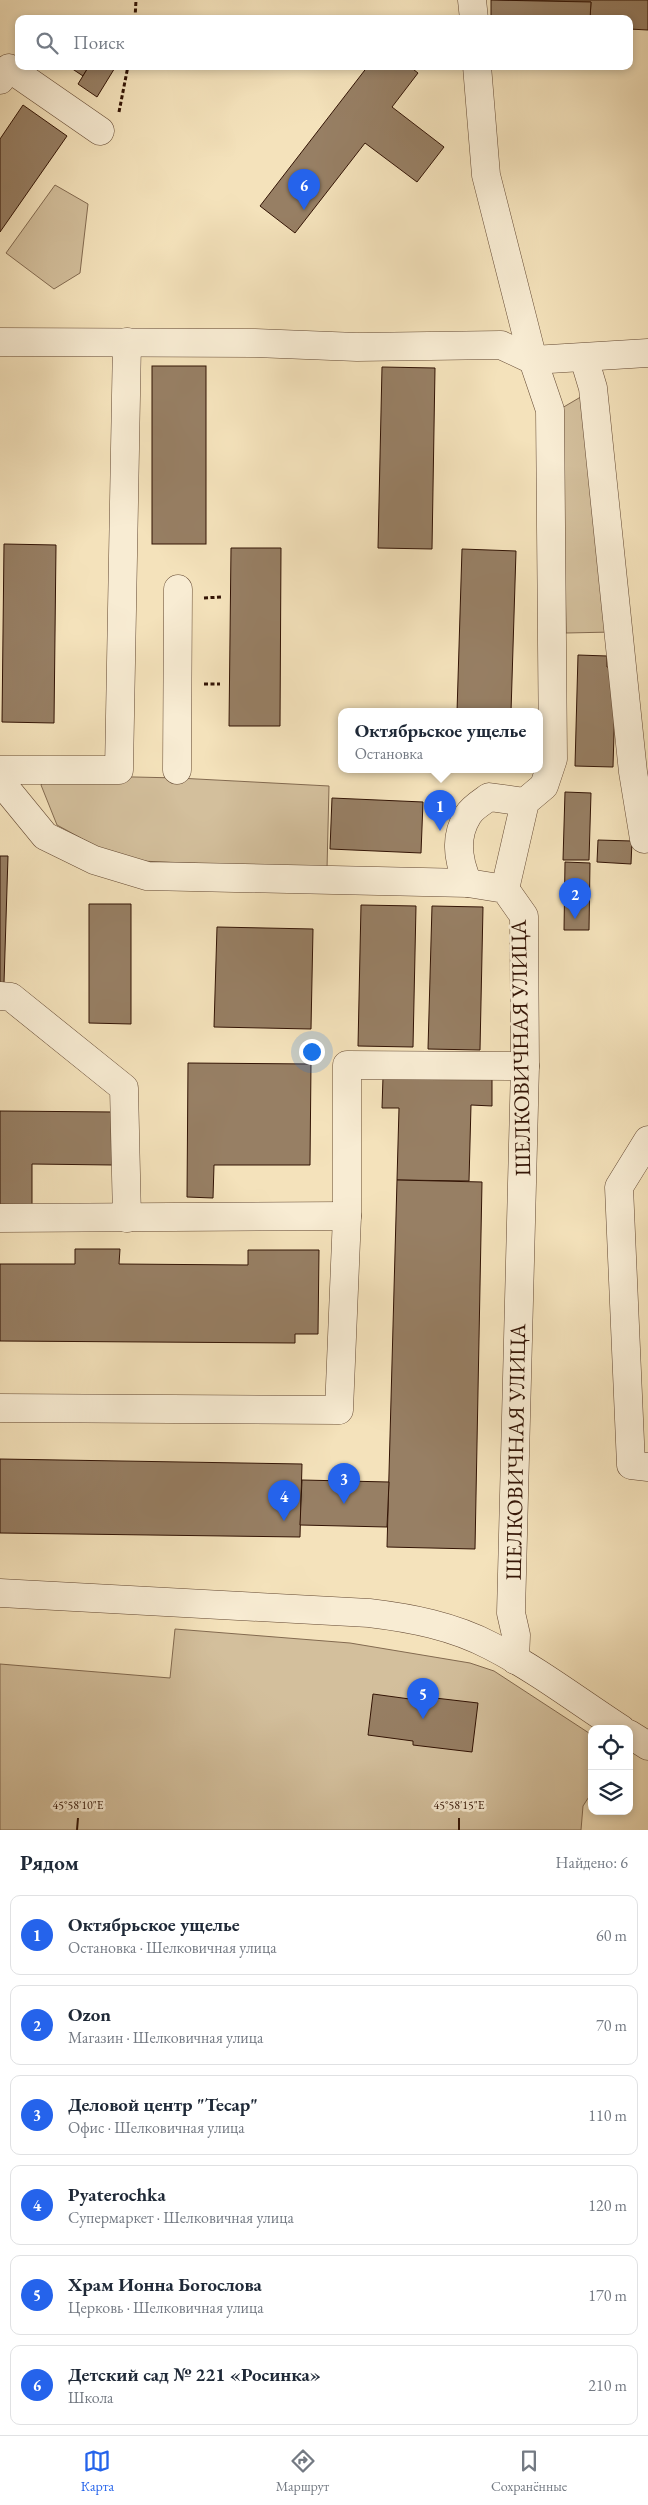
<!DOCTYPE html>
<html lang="ru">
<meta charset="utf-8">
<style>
body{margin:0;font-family:"EB Garamond",serif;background:#f2f2f3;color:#1f2937}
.controls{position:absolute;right:15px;bottom:15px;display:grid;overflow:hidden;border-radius:10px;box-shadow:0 2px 8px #0003}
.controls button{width:45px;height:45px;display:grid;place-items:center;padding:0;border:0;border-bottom:1px solid #e0e1e3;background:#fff;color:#1f2937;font:25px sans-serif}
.you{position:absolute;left:311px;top:1051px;width:18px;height:18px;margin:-12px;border:4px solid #fff;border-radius:50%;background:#1a73e8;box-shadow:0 0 0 8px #1a73e833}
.badge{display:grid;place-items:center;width:32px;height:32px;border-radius:50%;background:#2563eb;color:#fff;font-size:16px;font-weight:700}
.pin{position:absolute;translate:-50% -41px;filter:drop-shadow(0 1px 2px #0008)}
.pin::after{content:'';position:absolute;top:26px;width:18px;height:15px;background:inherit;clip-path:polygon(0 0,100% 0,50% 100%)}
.popup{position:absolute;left:338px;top:708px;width:205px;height:65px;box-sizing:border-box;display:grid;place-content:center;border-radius:10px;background:#fff;filter:drop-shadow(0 1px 4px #0005);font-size:16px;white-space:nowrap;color:#747a83}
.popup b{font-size:19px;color:#1f2937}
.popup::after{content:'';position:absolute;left:50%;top:100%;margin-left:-10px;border:10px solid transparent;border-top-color:#fff}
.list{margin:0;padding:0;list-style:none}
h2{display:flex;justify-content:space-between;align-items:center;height:65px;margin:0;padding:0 20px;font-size:21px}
h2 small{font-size:16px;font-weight:400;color:#747a83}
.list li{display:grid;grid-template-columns:32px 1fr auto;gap:15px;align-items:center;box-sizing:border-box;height:80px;margin:0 10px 10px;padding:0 10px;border:1px solid #e0e1e3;border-radius:10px}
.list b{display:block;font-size:19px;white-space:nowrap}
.list p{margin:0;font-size:16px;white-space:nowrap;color:#747a83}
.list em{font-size:16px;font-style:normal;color:#747a83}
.icon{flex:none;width:28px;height:28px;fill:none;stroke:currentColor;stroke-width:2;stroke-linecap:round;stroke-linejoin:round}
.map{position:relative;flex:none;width:648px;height:1830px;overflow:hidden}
.search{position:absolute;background:#fff;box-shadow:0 2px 8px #0003;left:15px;right:15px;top:15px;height:55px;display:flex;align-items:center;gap:12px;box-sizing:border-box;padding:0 18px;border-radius:10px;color:#747a83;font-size:19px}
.sheet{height:605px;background:#fff}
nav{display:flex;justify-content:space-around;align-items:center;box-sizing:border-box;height:70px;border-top:1px solid #e0e1e3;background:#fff;font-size:14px;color:#747a83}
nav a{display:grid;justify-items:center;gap:2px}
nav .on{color:#2563eb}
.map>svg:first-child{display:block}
</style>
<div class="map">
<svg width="648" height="1830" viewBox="0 0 648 1830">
<rect width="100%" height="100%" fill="#f4e2bb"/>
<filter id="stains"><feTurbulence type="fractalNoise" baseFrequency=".004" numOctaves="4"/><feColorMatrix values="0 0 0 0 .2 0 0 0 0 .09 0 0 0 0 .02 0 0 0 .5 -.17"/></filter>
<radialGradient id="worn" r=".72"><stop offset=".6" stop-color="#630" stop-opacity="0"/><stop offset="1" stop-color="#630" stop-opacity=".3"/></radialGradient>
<g fill="#d3bf9c" stroke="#836a50">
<path d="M55,185L88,204L80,273L54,289L6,253Z"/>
<path d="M584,395L613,632L566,633L562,408Z"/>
<path d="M48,775L178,778L329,786L327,869L140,861L99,848L57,825L41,785Z"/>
<path d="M175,1629L350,1643L470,1663L494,1671L592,1735V1792L583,1806L581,1830H0V1664L170,1678Z"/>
</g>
<g fill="#977f64" stroke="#331405">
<path d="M491,0H648V30L629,29V19H590L591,2Z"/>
<path d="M491,0L591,2L590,19H491Z"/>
<path d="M68,66H89L83,76Z"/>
<path d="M89,66H116L97,97L78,84Z"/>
<path d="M368,66H409L418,73L392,107L444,147L417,182L365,143L295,233L260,206Z"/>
<path d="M23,105L67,136L0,232V139Z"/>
<rect x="152" y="366" width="54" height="178"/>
<path d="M382,367L435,368L432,549L378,548Z"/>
<path d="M4,544L56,545L54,723L2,722Z"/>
<path d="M231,548H281L280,726H229Z"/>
<path d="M462,549L516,551L511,712H457Z"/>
<path d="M578,655L607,656V667L616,668L613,767L575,766Z"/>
<path d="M565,792L591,793L589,860H563Z"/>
<path d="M332,798L423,802L421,853L330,849Z"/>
<path d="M598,840L632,841L631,864L597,862Z"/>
<path d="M0,856H8L4,983H0Z"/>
<path d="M565,862L590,863L589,930H564Z"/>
<path d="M89,904H131V1024L89,1023Z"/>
<path d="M361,905L416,906L413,1047L358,1046Z"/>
<path d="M432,906L483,907L480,1050L428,1049Z"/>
<path d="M217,927L313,929L311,1029L214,1027Z"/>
<path d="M188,1063L311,1064L310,1165H214L213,1198L187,1197Z"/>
<path d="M383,1077L492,1079V1106L471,1105L469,1181L397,1180L399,1108H382Z"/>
<path d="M0,1111L113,1112L112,1165L32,1164V1205H0Z"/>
<path d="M397,1180L482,1182L475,1549L387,1547Z"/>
<path d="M75,1249H120L119,1264L248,1265V1250H319L318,1334H295V1343L0,1341V1264H75Z"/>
<path d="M0,1459L302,1464L300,1537L0,1533Z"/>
<path d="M302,1480L389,1482L387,1527L300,1525Z"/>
<path d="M373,1694L417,1700L418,1696L478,1703L472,1752L413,1745V1741L368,1735Z"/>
</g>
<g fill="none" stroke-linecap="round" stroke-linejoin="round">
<g stroke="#634832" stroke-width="29">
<g id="minor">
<path d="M472,0L474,19"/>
<path d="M477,66L486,175L533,360L550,410L553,759L544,786L525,802L505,889"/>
<path d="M0,80L9,68L100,131"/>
<path d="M0,342L255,343L357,347L501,345L533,360L648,353"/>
<path d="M584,358L593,388L633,772L644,839"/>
<path d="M0,770H119L127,342"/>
<path d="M177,770L178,589"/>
<path d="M0,781L45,836L94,860L147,876L468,883L505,889L524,916L525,1066L511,1613L516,1635L515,1660"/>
<path d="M468,883C458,861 454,837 468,815C472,808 482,802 489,797L525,802"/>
<path d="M0,996L11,997L124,1088L127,1218"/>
<path d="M648,1140L619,1187L631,1465L648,1467"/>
<path d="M0,1218L347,1216"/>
<path d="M0,1408L339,1410L347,1216V1065L525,1066"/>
<path d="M0,1593L369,1613C411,1618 453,1626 491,1646C536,1669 578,1701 621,1729"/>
<path d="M629,1734L648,1746"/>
</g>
</g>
<g stroke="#331405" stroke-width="3" stroke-dasharray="4 2.5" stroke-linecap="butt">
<path d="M135,19L136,0"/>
<path d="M119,112L128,66"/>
<path d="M204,598L221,597"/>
<path d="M204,684H220"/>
</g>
<use href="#minor" stroke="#f8ecd3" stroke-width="28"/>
</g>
<path fill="none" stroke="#331405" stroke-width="2" d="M77,1830L78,1818M459,1830V1818"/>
<g text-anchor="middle" stroke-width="5" stroke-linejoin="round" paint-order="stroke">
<g font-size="22" fill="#331405" stroke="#f8ecd3">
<text transform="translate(520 1048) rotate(-91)" y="8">ШЕЛКОВИЧНАЯ УЛИЦА</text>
<text transform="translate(515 1452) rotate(-89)" y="8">ШЕЛКОВИЧНАЯ УЛИЦА</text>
</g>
</g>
<g font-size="12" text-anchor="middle" fill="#331405" stroke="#f8ecd3" stroke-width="5" stroke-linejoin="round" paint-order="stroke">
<text x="78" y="1809">45°58'10"E</text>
<text x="459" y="1809">45°58'15"E</text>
</g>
<rect width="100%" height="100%" filter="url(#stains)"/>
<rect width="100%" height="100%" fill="url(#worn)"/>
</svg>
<div class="controls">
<button><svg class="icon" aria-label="locate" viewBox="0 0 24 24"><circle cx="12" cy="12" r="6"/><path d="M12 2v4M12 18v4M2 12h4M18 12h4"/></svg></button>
<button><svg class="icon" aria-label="layers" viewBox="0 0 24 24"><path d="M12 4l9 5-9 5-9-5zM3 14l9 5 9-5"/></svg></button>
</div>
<div class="you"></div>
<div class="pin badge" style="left:440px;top:831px">1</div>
<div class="popup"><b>Октябрьское ущелье</b>Остановка</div>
<div class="pin badge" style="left:575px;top:919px">2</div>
<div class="pin badge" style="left:344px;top:1504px">3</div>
<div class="pin badge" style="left:284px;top:1521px">4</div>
<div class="pin badge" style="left:423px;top:1719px">5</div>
<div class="pin badge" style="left:304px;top:210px">6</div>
<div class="search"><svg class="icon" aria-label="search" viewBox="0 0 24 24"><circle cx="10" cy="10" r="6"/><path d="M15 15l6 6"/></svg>Поиск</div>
</div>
<section class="sheet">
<h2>Рядом<small>Найдено: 6</small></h2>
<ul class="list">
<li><span class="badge">1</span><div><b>Октябрьское ущелье</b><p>Остановка · Шелковичная улица</p></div><em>60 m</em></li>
<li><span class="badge">2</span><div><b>Ozon</b><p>Магазин · Шелковичная улица</p></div><em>70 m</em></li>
<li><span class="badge">3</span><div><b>Деловой центр &quot;Тесар&quot;</b><p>Офис · Шелковичная улица</p></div><em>110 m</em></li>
<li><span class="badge">4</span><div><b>Pyaterochka</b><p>Супермаркет · Шелковичная улица</p></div><em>120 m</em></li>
<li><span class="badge">5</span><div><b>Храм Ионна Богослова</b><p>Церковь · Шелковичная улица</p></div><em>170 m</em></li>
<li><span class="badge">6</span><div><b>Детский сад № 221 «Росинка»</b><p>Школа</p></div><em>210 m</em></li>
</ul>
</section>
<nav>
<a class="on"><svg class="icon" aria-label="map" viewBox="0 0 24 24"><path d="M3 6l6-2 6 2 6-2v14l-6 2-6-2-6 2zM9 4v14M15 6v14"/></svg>Карта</a>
<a><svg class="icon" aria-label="directions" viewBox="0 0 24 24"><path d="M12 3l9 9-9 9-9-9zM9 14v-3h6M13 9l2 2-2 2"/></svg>Маршрут</a>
<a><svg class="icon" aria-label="saved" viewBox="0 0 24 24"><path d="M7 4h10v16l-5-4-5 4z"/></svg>Сохранённые</a>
</nav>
